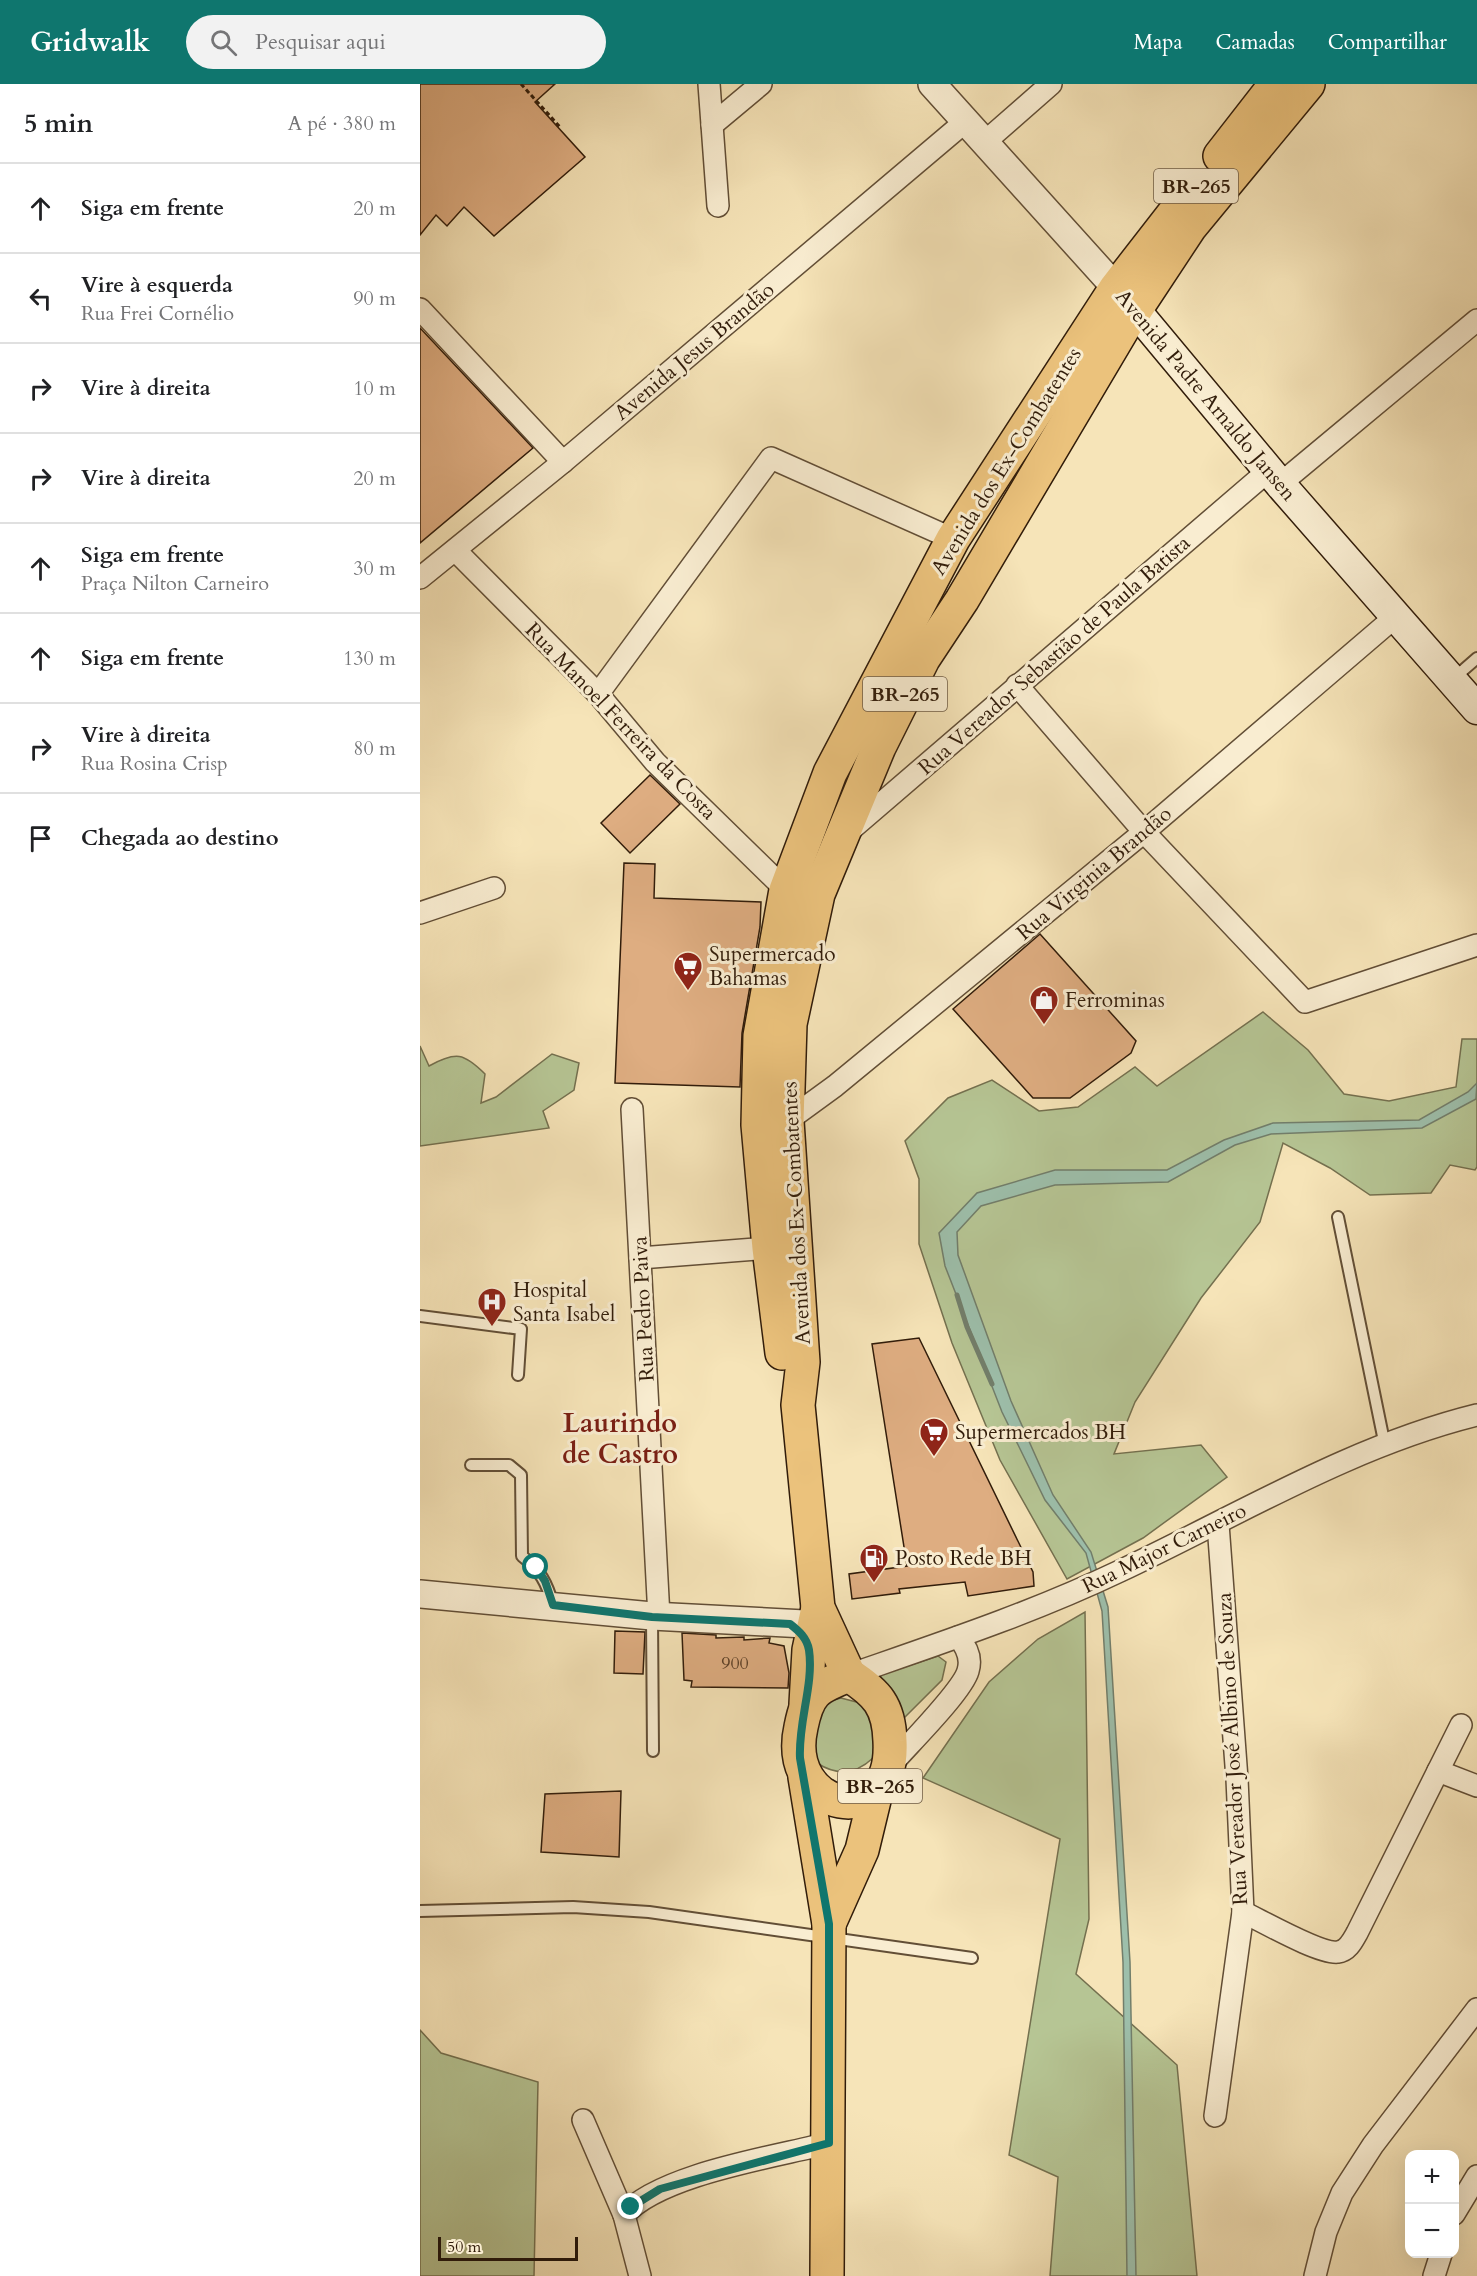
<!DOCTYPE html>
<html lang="pt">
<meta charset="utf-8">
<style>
body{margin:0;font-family:Cardo,serif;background:#f2f2f2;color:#202124}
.controls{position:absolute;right:18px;bottom:18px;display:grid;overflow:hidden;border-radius:12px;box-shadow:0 6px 24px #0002}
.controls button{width:54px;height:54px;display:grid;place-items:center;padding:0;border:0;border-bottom:2px solid #e0e0e0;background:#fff;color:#202124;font:30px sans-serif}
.scale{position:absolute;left:18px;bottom:15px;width:140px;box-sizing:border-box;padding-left:6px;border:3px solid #311c0a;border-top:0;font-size:16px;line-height:21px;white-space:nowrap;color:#311c0a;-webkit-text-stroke:4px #f9edd1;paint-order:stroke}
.stop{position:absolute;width:18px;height:18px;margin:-14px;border:4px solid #0f766e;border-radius:50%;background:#fff}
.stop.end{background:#0f766e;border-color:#fff;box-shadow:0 2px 6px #0008}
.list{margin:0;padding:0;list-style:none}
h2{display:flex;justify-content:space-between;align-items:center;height:78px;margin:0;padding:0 24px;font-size:26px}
h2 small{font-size:20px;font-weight:400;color:#757577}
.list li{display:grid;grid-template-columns:39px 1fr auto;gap:18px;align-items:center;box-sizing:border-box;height:90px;padding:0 24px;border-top:2px solid #e0e0e0}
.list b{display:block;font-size:22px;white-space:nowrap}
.list p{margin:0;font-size:20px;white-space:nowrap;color:#757577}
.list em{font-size:20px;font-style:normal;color:#757577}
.icon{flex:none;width:33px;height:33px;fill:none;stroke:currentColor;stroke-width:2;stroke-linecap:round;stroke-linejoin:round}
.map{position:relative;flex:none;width:1057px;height:2192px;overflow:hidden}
header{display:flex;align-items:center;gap:36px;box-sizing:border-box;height:84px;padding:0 30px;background:#0f766e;color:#fff}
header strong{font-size:28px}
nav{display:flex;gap:33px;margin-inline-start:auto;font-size:21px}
.search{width:420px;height:54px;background:#f2f2f2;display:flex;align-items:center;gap:15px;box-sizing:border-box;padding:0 21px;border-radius:33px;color:#757577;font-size:22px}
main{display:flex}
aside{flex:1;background:#fff}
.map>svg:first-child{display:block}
</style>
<header>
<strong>Gridwalk</strong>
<div class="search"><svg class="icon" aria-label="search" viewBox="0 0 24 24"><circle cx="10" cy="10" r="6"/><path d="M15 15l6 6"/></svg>Pesquisar aqui</div>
<nav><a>Mapa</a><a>Camadas</a><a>Compartilhar</a></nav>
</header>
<main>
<aside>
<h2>5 min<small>A pé · 380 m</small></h2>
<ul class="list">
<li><svg class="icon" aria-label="ahead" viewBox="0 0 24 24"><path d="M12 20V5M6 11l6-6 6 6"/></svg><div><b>Siga em frente</b></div><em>20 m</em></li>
<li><svg class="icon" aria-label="left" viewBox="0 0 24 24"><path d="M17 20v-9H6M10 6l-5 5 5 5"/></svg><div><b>Vire à esquerda</b><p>Rua Frei Cornélio</p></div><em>90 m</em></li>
<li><svg class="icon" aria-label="right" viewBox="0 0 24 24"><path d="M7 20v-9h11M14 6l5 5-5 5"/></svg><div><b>Vire à direita</b></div><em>10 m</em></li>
<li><svg class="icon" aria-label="right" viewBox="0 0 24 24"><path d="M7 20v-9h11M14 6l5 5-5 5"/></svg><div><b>Vire à direita</b></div><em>20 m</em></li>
<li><svg class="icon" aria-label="ahead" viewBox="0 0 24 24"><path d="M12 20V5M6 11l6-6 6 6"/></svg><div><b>Siga em frente</b><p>Praça Nilton Carneiro</p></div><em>30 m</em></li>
<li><svg class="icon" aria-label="ahead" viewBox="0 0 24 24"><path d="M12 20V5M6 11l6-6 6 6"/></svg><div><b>Siga em frente</b></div><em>130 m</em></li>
<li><svg class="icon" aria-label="right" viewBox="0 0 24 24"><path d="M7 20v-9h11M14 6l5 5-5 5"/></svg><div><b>Vire à direita</b><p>Rua Rosina Crisp</p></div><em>80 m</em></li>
<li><svg class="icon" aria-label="arrive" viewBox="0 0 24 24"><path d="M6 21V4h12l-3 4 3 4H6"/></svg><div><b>Chegada ao destino</b></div></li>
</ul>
</aside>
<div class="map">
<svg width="1057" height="2192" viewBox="0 0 1057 2192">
<rect width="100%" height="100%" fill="#f6e4b8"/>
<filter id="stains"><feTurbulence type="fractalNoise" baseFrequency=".00333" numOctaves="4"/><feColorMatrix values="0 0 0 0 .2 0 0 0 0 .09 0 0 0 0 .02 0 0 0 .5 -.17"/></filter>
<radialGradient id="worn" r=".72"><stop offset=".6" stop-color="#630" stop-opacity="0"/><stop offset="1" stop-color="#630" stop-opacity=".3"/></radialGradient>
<g fill="#b6c594" stroke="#74704f" stroke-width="1.5">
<path d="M843,928L888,966L924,1010L969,1017L1036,1003L1042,955H1057V1083L1055,1086L1030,1081L1011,1109L950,1111L910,1084L863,1059L840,1138L781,1214L715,1318L694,1370L781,1361L807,1393L723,1454L647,1495L580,1376L532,1259L499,1160V1095L485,1057L528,1014L572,996L619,1027L658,1023L715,983L737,1002Z"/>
<path d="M0,962L9,982C36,967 44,969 65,990L61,1019L76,1013L132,970L159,979L154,1006L123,1027L129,1044L0,1062Z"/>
<path d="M665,1528L669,1835L656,1890L757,1981L777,2192H630L638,2093L589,2071L640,1755L503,1694L569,1598L618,1555Z"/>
<path d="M518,1572L526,1578L522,1596L482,1636L460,1591Z"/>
<path d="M421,1614L444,1620L458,1639L453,1674C435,1691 417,1692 397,1679L389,1633L409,1617Z"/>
<path d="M0,1946L21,1969L118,1998L114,2192H0Z"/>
</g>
<path fill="#9dbfab" stroke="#727e6b" stroke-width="1.5" d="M1057,999L1056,1015L1002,1044L851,1050L815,1061L748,1098L635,1101L561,1122L537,1148L538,1171L591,1317L633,1411L671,1468L688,1523L710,1878L716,2192H707L703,1878L682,1527L666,1469L625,1416L582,1328L525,1182L519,1149L557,1109L635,1086H747L804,1056L853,1039L999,1036L1048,1008Z"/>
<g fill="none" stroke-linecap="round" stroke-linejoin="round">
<path stroke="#727e6b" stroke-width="5" d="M537,1211L547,1243L572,1300"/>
</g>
<g fill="#dead81" stroke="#311c0a" stroke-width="1.5">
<path d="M0,0H135L115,18L165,73L74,152L44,123L27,142L16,131L0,151Z"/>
<path d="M0,244L113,364L0,459Z"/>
<path d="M230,691L260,720L210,769L181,739Z"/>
<path d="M204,779L235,780L234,814L341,818L340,843L322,949L320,1003L195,999Z"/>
<path d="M620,850L716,957L711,969L650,1014H613L533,925Z"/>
<path d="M499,1254L613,1488L614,1502L548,1512L545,1498L479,1505L480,1509L432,1515L429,1490L487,1482L452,1260Z"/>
<path d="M195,1547L225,1548L223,1590L194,1589Z"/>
<path d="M262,1549L296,1551V1554L324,1553V1556L350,1554L349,1559L364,1562L369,1589L368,1604L271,1603L272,1597L264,1596Z"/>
<path d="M201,1707L199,1773L121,1768L125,1710Z"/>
</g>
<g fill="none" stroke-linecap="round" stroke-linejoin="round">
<g stroke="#624e36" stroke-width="14">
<g id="service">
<path d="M1034,594L1057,574"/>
<path d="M918,1133L965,1362"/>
<path d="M0,1232L101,1245L98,1291"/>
<path d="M51,1381H89L101,1391L102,1472C120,1486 127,1499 133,1521"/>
<path d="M232,1533L233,1667"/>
<path d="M0,1827L153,1823L229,1828L552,1874"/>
</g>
</g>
<g stroke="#624e36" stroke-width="24">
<g id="minor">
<path d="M289,0L298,122"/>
<path d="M292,41L341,0"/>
<path d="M566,57L631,0"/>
<path d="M0,225L143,378"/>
<path d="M860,400L1057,236"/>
<path d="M36,467L178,610L235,678L366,806"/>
<path d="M0,494L143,378L546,37"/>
<path d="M597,601L724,748L885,918L1057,861"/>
<path d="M178,610L351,374L533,455"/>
<path d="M428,748L848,387"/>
<path d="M0,829L74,804"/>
<path d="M212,1025L239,1533"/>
<path d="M367,1037L415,1002L724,748L975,533"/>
<path d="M220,1174L349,1164"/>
<path d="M429,1591C521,1559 612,1529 700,1487C817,1432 931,1362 1057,1331"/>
<path d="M469,1683C486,1663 542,1608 548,1587C552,1574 546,1562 538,1553"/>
<path d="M1018,1687L1057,1702"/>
<path d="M823,1828C842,1837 901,1871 918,1868C928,1867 933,1856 937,1849L1041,1641"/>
<path d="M795,2032L823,1828L817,1695L798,1440"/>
<path d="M163,2036L204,2131"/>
<path d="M1034,2130L1057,2092"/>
<path d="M220,2192L204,2131C240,2090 355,2073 409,2059"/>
<path d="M895,2192L906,2148L922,2109L953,2061L1057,1925"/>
<path d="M1014,2192L1021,2170"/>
</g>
</g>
<g stroke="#624e36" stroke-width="30">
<g id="tertiary">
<path d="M512,0L696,204"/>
<path d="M0,1510L232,1532L404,1541"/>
</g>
</g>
<g stroke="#311c0a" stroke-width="33">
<path id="secondary" d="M700,208L860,400L1057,625"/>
</g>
<g stroke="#311c0a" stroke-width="36">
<g id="primary">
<path d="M800,72L856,0"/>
<path d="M362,1269L349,1164L338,1041L340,952L366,806L410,689L533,455L696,204L762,119"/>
<path d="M429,1591L398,1524L378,1321L383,1278L367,1037L370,940L398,810L459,663L503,575L542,516L702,246L770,143L888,0"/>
<path d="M429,1591C457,1609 469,1622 470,1657C475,1752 362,1727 381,1643C388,1608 396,1604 429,1591Z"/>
<path d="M386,1620L389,1566L398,1524"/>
<path d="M385,1693L409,1840L407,2192"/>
<path d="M409,1840L442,1766L456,1708"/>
</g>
</g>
<path stroke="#311c0a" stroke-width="3" stroke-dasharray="4.5 3" stroke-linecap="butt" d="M101,0L140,43"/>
<use href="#service" stroke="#f9edd1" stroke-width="10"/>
<use href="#minor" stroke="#f9edd1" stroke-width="21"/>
<use href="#tertiary" stroke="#f9edd1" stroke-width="27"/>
<use href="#secondary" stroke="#f9edd1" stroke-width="30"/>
<use href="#primary" stroke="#ebc27c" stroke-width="33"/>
</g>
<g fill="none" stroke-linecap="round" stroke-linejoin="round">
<path stroke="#0f766e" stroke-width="8" d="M116,1483L125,1497L133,1521L232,1533L370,1540C379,1547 387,1554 389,1566C394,1600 378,1638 380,1674L409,1840V2059L240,2105L211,2123"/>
</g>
<defs>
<g id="supermarket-pin" transform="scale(1.5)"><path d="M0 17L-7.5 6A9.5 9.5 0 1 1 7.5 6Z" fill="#8f2418" stroke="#f9edd1"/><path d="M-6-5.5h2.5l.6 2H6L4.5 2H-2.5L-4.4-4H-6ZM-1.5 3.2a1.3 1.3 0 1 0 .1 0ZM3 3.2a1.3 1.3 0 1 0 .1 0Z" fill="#fff"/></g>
<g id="shop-pin" transform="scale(1.5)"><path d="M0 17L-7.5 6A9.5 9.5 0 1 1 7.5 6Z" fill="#8f2418" stroke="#f9edd1"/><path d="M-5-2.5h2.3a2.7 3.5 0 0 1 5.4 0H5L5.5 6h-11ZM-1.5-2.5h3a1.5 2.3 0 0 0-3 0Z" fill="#fff"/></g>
<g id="hospital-pin" transform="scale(1.5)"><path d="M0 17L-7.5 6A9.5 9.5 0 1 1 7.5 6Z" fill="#8f2418" stroke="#f9edd1"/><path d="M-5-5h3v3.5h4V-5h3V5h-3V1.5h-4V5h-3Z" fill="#fff"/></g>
<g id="fuel-pin" transform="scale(1.5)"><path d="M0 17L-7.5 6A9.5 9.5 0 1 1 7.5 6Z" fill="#8f2418" stroke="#f9edd1"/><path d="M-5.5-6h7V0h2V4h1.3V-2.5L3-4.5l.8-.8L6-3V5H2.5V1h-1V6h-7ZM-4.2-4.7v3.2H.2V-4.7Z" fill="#fff"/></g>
</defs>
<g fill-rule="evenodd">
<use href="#supermarket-pin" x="268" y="882"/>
<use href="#shop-pin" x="624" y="916"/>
<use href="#hospital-pin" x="72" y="1218"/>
<use href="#supermarket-pin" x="514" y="1348"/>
<use href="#fuel-pin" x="454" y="1474"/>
</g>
<g text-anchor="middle" stroke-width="6" stroke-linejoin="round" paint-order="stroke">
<g font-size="18" fill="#5c4028">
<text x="315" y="1585">900</text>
</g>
<g fill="#f9edd1" stroke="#6d5b46" stroke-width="1.5">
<rect x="734" y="85" width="84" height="34" rx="4.5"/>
<rect x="443" y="593" width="84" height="34" rx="4.5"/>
<rect x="418" y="1685" width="84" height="34" rx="4.5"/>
</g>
<g font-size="20" font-weight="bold" fill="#311c0a">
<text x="776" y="109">BR-265</text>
<text x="485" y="617">BR-265</text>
<text x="460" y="1709">BR-265</text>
</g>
<g font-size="21" fill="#311c0a" stroke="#f9edd1">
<text transform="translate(274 267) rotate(-40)" y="7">Avenida Jesus Brandão</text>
<text transform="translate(786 311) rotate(50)" y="7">Avenida Padre Arnaldo Jansen</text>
<text transform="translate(586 377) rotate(-58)" y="7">Avenida dos Ex-Combatentes</text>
<text transform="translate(634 571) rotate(-41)" y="7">Rua Vereador Sebastião de Paula Batista</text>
<text transform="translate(201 637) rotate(46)" y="7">Rua Manoel Ferreira da Costa</text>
<text transform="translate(674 789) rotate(-40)" y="7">Rua Virginia Brandão</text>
<text transform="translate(376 1129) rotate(-93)" y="7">Avenida dos Ex-Combatentes</text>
<text transform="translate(223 1225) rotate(-93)" y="7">Rua Pedro Paiva</text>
<text transform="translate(744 1464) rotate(-26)" y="7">Rua Major Carneiro</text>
<text transform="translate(812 1665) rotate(-93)" y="7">Rua Vereador José Albino de Souza</text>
</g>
<g font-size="21" fill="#311c0a" stroke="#f9edd1" text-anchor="start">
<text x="289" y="877">Supermercado<tspan x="289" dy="24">Bahamas</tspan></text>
<text x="645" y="923">Ferrominas</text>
<text x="93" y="1213">Hospital<tspan x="93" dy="24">Santa Isabel</tspan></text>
<text x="535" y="1355">Supermercados BH</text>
<text x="475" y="1481">Posto Rede BH</text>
</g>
<g font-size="27" font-weight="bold" fill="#7a1f14" stroke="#f9edd1">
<text x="200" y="1348">Laurindo<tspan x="200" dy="31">de Castro</tspan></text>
</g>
</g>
<rect width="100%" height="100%" filter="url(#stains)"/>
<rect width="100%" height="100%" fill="url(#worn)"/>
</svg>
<div class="controls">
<button>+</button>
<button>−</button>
</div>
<div class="scale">50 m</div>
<div class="stop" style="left:116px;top:1483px"></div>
<div class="stop end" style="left:211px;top:2123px"></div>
</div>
</main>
